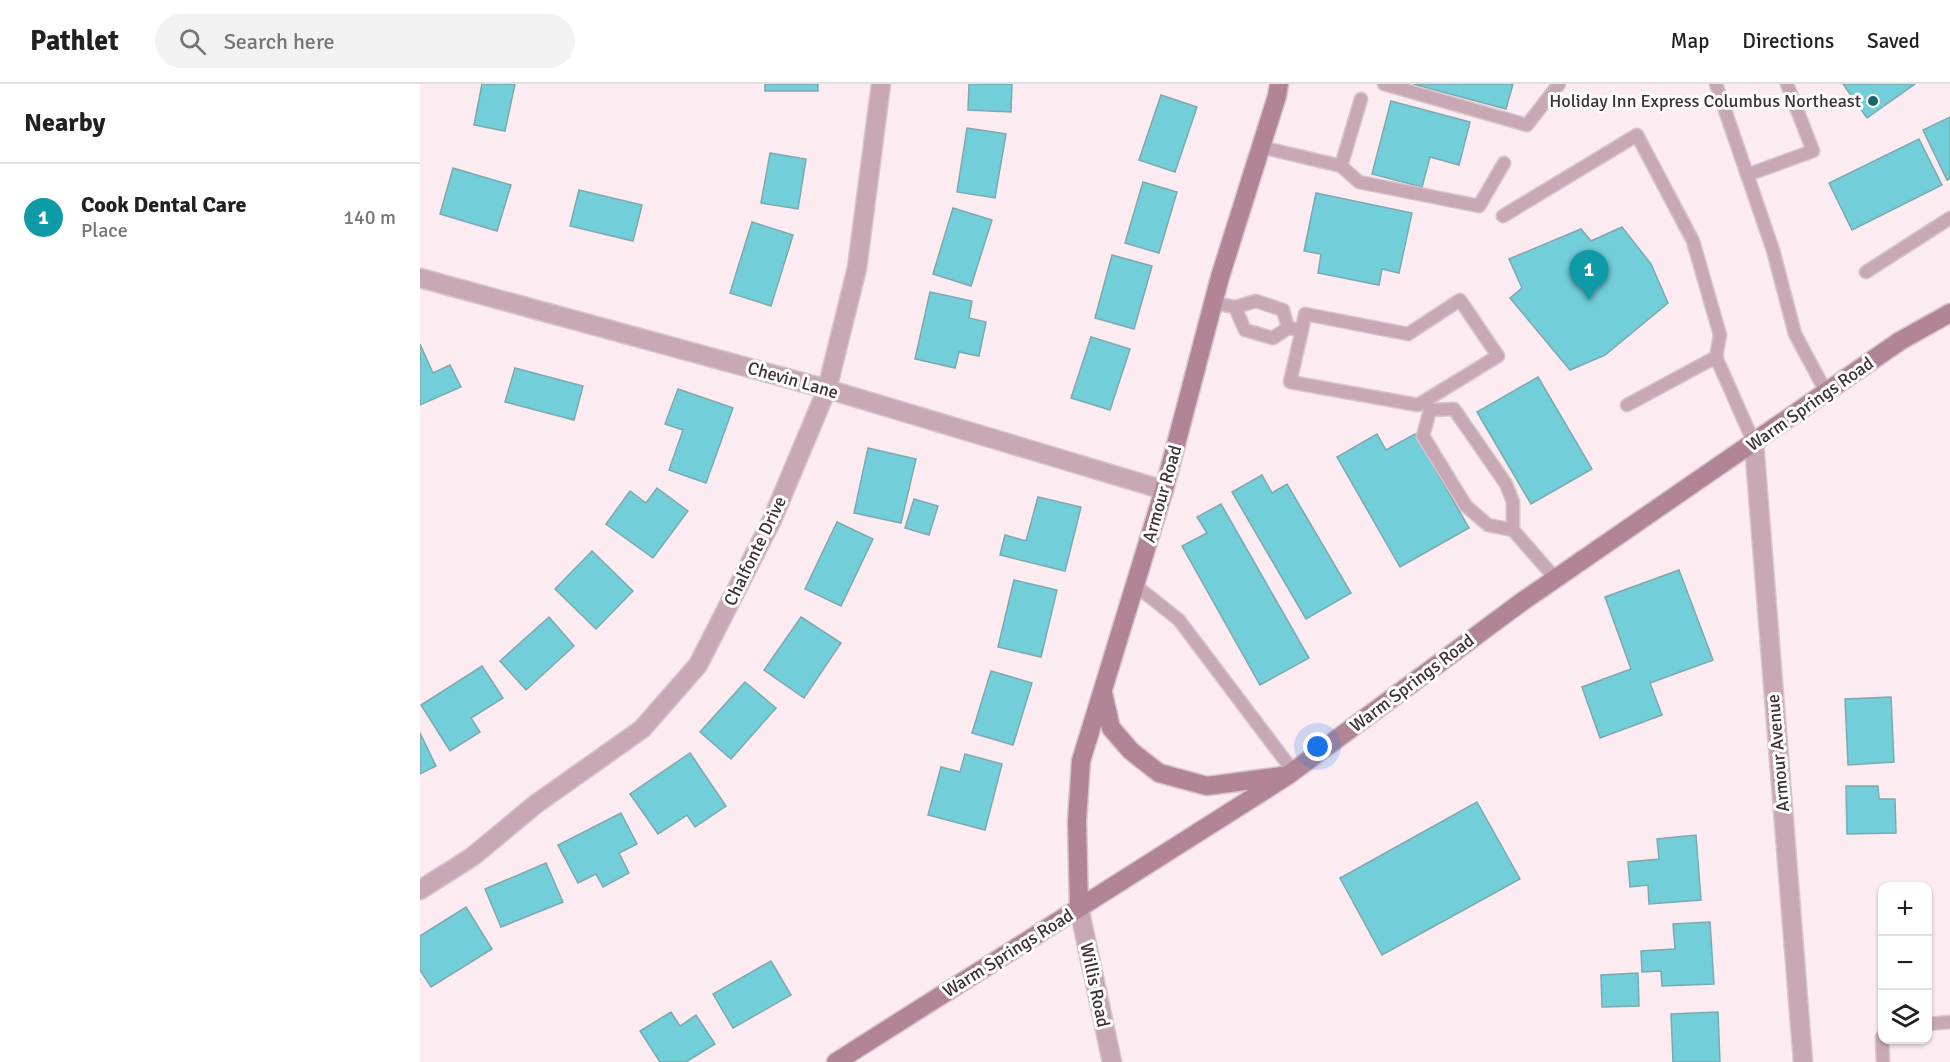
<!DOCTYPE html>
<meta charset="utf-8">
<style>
body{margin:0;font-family:Signika,sans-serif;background:#f2f2f2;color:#202124}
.controls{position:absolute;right:18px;bottom:18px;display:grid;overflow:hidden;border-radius:12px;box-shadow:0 2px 4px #0004}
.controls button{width:54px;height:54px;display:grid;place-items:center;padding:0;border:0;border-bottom:2px solid #e0e0e0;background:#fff;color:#202124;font:30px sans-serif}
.you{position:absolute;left:898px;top:663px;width:21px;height:21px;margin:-15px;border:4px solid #fff;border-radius:50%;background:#1a73e8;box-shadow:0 0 0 9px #1a73e833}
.badge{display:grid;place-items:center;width:39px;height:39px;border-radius:50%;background:#ea580c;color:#fff;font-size:20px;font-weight:700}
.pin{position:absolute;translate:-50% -50px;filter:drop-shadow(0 2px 3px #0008)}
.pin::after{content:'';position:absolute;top:32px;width:21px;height:18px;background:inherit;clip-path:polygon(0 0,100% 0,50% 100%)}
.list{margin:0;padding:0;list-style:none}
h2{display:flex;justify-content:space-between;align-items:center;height:78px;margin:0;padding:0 24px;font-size:26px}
h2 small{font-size:20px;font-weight:400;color:#757577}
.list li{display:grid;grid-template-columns:39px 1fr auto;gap:18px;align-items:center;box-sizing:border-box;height:108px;padding:0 24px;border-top:2px solid #e0e0e0}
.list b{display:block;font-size:22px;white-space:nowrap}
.list p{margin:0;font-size:20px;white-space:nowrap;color:#757577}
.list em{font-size:20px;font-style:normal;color:#757577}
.icon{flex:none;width:33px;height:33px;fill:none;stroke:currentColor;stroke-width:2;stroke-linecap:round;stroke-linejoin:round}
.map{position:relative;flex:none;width:1530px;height:978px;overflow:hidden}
header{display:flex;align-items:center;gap:36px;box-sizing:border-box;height:84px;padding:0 30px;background:#fff;border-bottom:2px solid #e0e0e0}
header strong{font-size:28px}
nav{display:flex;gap:33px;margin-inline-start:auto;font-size:21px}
.search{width:420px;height:54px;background:#f2f2f2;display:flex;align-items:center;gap:15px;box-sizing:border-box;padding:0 21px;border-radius:33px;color:#757577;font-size:22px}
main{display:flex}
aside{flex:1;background:#fff}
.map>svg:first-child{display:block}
</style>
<header>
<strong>Pathlet</strong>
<div class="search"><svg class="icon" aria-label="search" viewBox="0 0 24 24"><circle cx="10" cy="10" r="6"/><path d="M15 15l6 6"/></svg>Search here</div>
<nav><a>Map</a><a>Directions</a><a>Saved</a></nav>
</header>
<main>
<aside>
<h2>Nearby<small></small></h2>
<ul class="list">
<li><span class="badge" style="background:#0f9aa8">1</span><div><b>Cook Dental Care</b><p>Place</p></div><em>140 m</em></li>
</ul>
</aside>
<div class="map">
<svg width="1530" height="978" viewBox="0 0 1530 978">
<rect width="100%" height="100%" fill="#fcebf1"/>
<g fill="#72ced9" stroke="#7ca9af" stroke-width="1.5">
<path d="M62,0H95L85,47L54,41Z"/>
<rect x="345" y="0" width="53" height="7"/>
<path d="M549,0H592L591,28L548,26Z"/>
<path d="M993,0H1093L1086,25Z"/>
<path d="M1423,0H1495L1447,34Z"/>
<path d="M741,11L777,23L755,88L719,76Z"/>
<path d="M971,17L1050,38L1039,81L1010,73L1002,103L952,90Z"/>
<path d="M1530,33V95L1527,96L1503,46Z"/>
<path d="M547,44L586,50L575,114L537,108Z"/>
<path d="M1499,55L1522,101L1432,146L1409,99Z"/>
<path d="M350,69L386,75L378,125L341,119Z"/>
<path d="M33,84L91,101L77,147L20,130Z"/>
<path d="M723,98L757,108L739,169L705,159Z"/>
<path d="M159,106L222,121L213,157L150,142Z"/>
<path d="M896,109L992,129L979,189L962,185L959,201L898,189L901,170L884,167Z"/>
<path d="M533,124L572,136L551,202L513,190Z"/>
<path d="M332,138L373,151L351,222L310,209Z"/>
<path d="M1202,143L1231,180L1248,219L1185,271L1150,286L1090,214L1102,204L1089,175L1161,145L1171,157Z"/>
<path d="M692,171L732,182L714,245L675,234Z"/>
<path d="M510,208L552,217L549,234L566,238L559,272L539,268L535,284L495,275Z"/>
<path d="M671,253L710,265L690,326L651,314Z"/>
<path d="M0,260L13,289L30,281L41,303L0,321Z"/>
<path d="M95,284L163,302L154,336L85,318Z"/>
<path d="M1118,293L1172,385L1111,420L1057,328Z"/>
<path d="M258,305L313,324L286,399L249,386L263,346L245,340Z"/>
<path d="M957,350L966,366L995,350L1049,444L980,483L917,373Z"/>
<path d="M448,364L496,375L481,439L434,429Z"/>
<path d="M842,391L852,409L867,400L931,509L886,535L812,408Z"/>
<path d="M237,404L268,427L233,474L186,440L210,407L226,419Z"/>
<path d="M618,413L661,423L645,487L580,471L585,451L606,457Z"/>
<path d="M494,415L518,422L509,451L485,444Z"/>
<path d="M801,420L889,574L840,601L762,462L787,449L777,433Z"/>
<path d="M417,438L453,455L421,522L385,505Z"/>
<path d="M172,467L213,507L176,545L135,505Z"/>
<path d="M1259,486L1293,576L1230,599L1242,631L1180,654L1162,603L1211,585L1185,513Z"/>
<path d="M594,496L637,506L621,573L578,563Z"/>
<path d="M129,533L154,562L106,606L80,577Z"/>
<path d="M381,533L421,559L384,614L344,586Z"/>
<path d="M62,582L83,614L51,634L60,648L30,667L1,621Z"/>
<path d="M571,587L612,599L593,661L552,649Z"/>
<path d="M325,598L356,624L311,675L280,648Z"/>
<path d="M1471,613L1474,678L1428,681L1425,615Z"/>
<path d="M0,649L16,682L0,690Z"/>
<path d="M270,669L306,722L275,743L267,731L238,750L210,710Z"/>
<path d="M545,670L582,680L565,746L508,731L521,683L540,688Z"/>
<path d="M1426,702H1458L1459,715H1475L1476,749L1427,750Z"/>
<path d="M1057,718L1100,795L962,871L920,794Z"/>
<path d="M201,729L217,760L199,769L209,789L183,803L176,790L158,799L138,761Z"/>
<path d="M1276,751L1281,816L1229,820L1228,801L1210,803L1208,778L1239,775L1237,755Z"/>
<path d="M126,779L143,818L81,843L65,805Z"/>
<path d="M46,823L72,865L11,903L0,886V852Z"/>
<path d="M1290,838L1294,900L1242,902L1241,887L1222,888L1221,867L1255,865L1253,840Z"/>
<path d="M351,877L371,911L313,944L293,910Z"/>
<path d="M1218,889L1219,922L1182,923L1181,891Z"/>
<path d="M251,928L260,942L276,931L295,960L266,978H240L220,947Z"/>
<path d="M1298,928L1300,978H1253L1251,930Z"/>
</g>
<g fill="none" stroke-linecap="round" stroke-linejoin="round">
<g stroke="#d6c6cc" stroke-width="15">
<g id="lane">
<path d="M964,0L1107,41L1139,0"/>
<path d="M1296,0L1353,166L1375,250L1406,308"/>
<path d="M841,63L921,82L939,98L1059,122L1084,79"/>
<path d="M921,82L941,15"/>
<path d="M1327,91L1393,67L1367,0"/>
<path d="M1083,132L1217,51L1273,157L1300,251L1296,273"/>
<path d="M1446,188L1530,134"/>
<path d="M793,219L815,223L836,217L863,226L868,244L853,254L825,246L815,223"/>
<path d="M868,244L882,246L870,298L998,321L1078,272L1040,216L988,250L885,230L882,246"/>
<path d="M1005,317L1010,326L1003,352L1046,422L1068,441L1093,446L1135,494"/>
<path d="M1207,321L1296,273L1334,359"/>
<path d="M1010,326L1034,325L1086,400L1093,418V446"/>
<path d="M715,501L759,536L873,687"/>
<path d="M1508,940L1530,938"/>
<path d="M1462,953L1463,978"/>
</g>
</g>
<g stroke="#d6c6cc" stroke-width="21">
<g id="street">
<path d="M0,194L407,305L744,406"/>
<path d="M1334,359L1383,978"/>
<path d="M0,806L52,773L116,720L222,645L278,581L352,436L407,305L437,184L461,0"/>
<path d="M659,824L692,978"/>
</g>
</g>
<g stroke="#d6c6cc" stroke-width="21">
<g id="secondary">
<path d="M683,609L691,644L711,667L739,689L787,702L862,692"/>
<path d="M659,824L657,737L661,677L744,406L800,193L857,12L859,0"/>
<path d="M416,978L867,692L1103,517L1480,257L1530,229"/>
</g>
</g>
<use href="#lane" stroke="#c8a8b4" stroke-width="12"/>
<use href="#street" stroke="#c8a8b4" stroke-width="18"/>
<use href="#secondary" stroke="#b28596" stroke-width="18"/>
</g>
<circle fill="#1a676f" stroke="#fefefe" stroke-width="2" cx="1453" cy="17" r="6"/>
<g text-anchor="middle" stroke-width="6" stroke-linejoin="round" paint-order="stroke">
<g font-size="18" fill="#403137" stroke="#fefefe" text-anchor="end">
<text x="1441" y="23">Holiday Inn Express Columbus Northeast</text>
</g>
<g font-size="18" fill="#403137" stroke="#fefefe">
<text transform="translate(373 296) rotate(16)" y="6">Chevin Lane</text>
<text transform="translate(1390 320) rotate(-35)" y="6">Warm Springs Road</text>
<text transform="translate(742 410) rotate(-74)" y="6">Armour Road</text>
<text transform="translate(335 467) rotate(-64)" y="6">Chalfonte Drive</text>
<text transform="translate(992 599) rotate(-37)" y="6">Warm Springs Road</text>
<text transform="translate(1358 669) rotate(-95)" y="6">Armour Avenue</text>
<text transform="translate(588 869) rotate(-32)" y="6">Warm Springs Road</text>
<text transform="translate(675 901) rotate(78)" y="6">Willis Road</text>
</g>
</g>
</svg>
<div class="controls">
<button>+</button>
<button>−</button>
<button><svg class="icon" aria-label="layers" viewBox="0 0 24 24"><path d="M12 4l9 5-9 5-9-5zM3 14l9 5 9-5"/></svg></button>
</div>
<div class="you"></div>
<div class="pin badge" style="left:1169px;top:216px;background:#0f9aa8">1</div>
</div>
</main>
